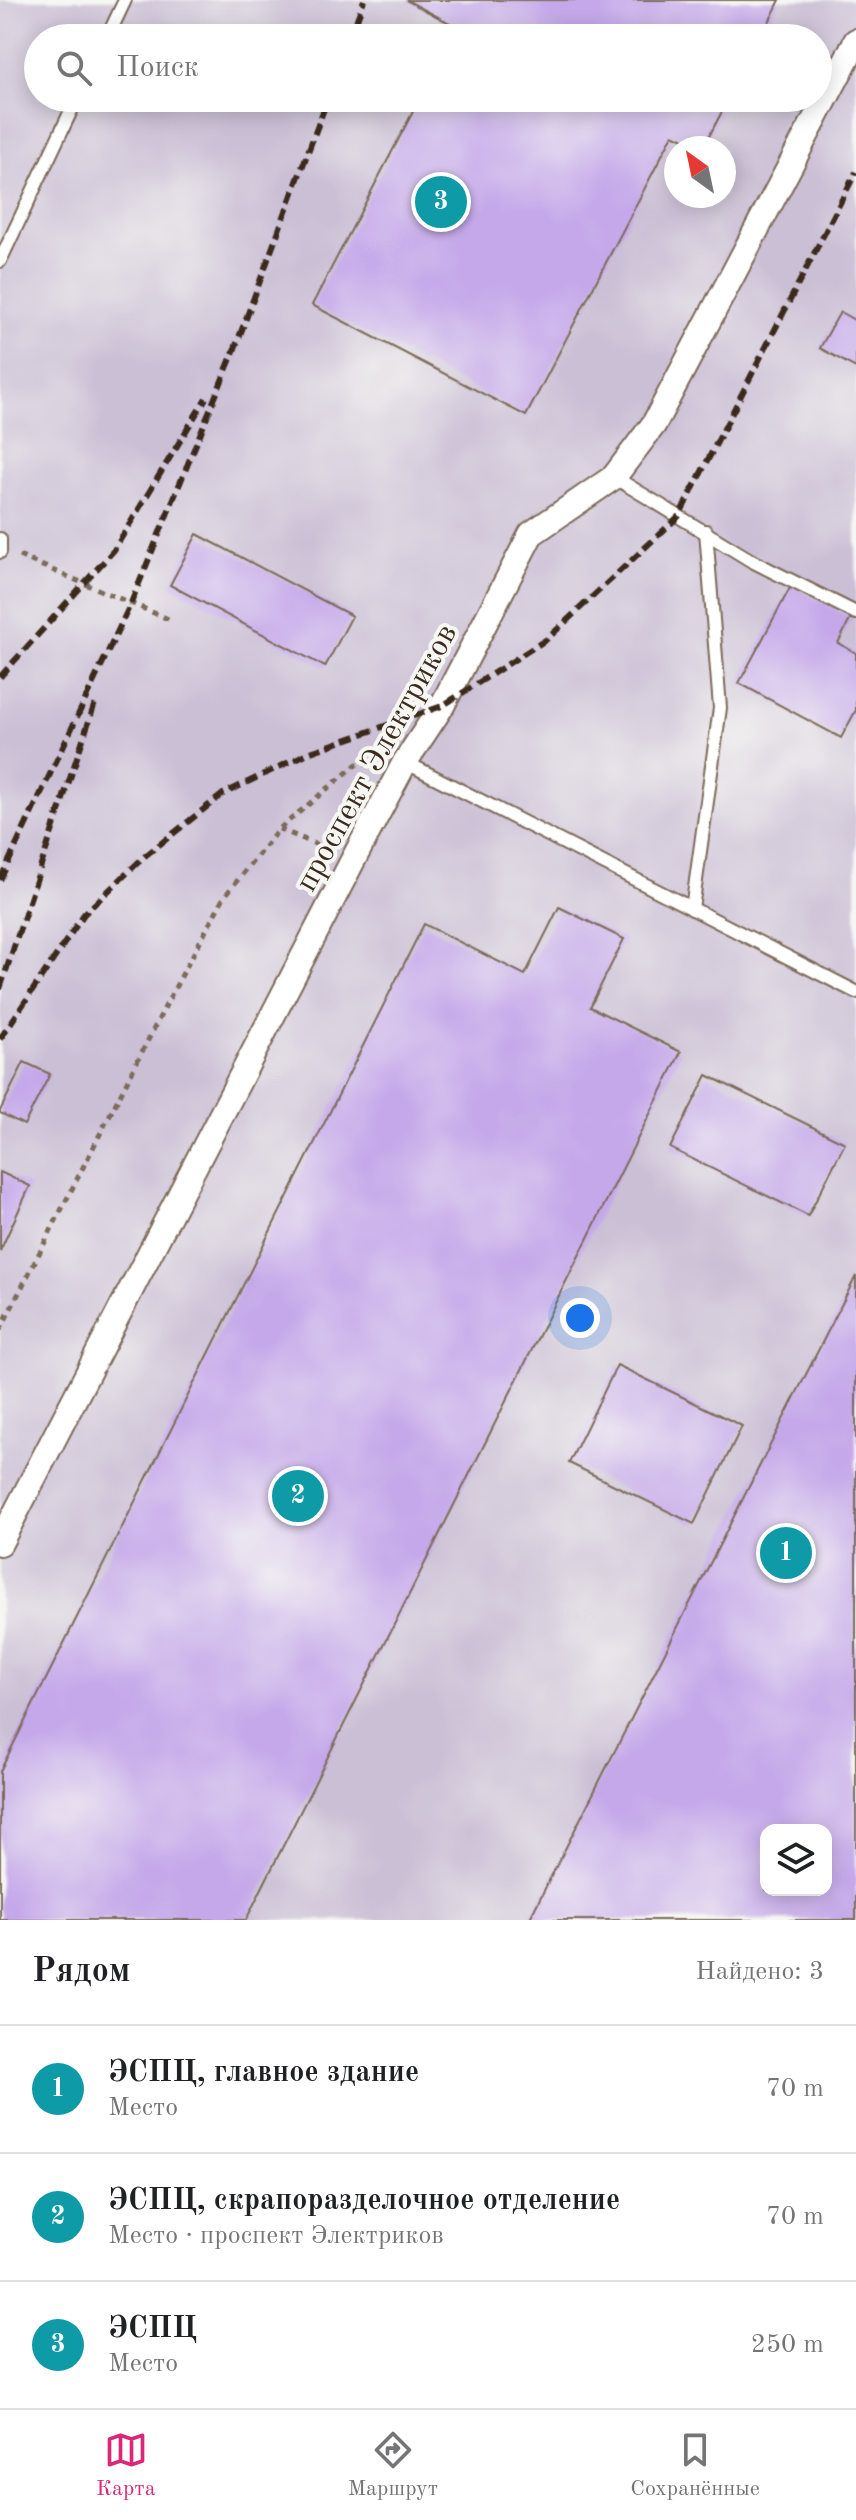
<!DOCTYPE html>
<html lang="ru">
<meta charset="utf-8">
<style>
body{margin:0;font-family:"Old Standard TT",serif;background:#f2f2f2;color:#202124}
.controls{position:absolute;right:24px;bottom:24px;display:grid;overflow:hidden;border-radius:16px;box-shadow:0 4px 20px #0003}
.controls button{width:72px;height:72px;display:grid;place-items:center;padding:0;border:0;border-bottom:2px solid #e0e0e0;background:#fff;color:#202124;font:40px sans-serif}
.compass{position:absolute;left:664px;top:136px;width:72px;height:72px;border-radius:50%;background:#fff;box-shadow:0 4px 20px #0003;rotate:327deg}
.you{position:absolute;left:580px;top:1318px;width:28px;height:28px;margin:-20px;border:6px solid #fff;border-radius:50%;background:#1a73e8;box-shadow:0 0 0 12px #1a73e833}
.badge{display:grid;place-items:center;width:52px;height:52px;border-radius:50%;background:#db2777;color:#fff;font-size:26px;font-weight:700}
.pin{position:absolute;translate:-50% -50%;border:4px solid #fff;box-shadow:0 2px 8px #0006}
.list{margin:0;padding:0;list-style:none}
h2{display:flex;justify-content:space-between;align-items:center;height:104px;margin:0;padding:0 32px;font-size:34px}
h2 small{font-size:26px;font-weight:400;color:#757577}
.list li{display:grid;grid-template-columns:52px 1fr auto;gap:24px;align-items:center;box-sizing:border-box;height:128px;padding:0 32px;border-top:2px solid #e0e0e0}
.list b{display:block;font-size:30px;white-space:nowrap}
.list p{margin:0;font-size:26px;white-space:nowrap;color:#757577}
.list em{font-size:26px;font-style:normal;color:#757577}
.icon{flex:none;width:44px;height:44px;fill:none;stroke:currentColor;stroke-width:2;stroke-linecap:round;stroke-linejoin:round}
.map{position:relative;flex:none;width:856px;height:1920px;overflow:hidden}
.search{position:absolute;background:#fff;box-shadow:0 4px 20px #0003;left:24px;right:24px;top:24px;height:88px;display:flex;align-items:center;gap:20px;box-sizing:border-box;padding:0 28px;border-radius:44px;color:#757577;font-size:30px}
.sheet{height:488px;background:#fff}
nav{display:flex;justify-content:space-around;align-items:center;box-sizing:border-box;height:112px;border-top:2px solid #e0e0e0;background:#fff;font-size:22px;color:#757577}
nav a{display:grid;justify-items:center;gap:4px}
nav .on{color:#db2777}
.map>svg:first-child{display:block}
</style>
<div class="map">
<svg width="856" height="1920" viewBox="0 0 856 1920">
<rect width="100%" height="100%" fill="#f6f6f2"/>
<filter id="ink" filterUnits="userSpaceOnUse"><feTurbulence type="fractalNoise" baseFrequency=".0125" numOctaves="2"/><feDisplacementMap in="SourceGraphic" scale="16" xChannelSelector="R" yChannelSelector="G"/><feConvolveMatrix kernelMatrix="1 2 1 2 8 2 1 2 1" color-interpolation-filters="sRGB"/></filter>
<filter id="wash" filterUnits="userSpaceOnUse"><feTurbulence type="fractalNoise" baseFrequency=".006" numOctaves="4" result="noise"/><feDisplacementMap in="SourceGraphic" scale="32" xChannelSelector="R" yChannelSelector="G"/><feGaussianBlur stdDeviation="1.8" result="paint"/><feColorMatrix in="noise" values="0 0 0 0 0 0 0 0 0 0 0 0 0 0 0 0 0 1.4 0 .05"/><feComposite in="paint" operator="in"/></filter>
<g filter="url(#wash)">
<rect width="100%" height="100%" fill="#f4e1ca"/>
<path fill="#cbbfd5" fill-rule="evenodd" d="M0,0H856V1920H0ZM38,38H818V98H38ZM676,148H724V196H676ZM766,1830H826V1890H766Z"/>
<g id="blocks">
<g fill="#c5a8ea" fill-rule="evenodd">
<path d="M406,0H780L761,38H451L457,27Z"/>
<path d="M420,98H729L703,148L673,134L526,416L312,305Z"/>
<path d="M840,312L856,321V368L820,348Z"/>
<path d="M197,534L352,616L325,667L170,585Z"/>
<path d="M791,586L851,618L838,643L856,653V710L841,738L739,683Z"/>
<path d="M559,907L624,939L590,1007L681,1052L246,1920H0V1771L424,924L525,975Z"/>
<path d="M24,1062L50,1074L24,1125L0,1113V1111Z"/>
<path d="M707,1075L845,1143L808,1216L670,1148Z"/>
<path d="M0,1172L30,1186L0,1251Z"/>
<path d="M856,1276V1920H529ZM766,1830H826V1890H766Z"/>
<path d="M617,1365L742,1426L694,1524L569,1463Z"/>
</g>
</g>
</g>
<g filter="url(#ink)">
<use href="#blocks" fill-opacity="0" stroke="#7c6a5a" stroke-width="2"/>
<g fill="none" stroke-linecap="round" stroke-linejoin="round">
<g stroke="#7c6a5a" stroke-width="16">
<g id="service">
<path d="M107,38L125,0"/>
<path d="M0,261L77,98"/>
<path d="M614,477L752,561L856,613"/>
<path d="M0,539V552"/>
<path d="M405,762L856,992"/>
<path d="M692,909L720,708L706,531"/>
</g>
</g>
<g stroke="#7c6a5a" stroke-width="28">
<path id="minor" d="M0,1543L353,860L405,762L442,706L531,534L614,477L654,424L856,41"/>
</g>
<g stroke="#7c6a5a" stroke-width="5" stroke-dasharray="6 6" stroke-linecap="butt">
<path d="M19,556L173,621"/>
<path d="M279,829L330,850"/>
<path d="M0,1330L170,997L224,897L279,829L357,764H376"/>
</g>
<use href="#service" stroke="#fff" stroke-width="12"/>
<use href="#minor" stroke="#fff" stroke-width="24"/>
<g stroke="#3b2a1e" stroke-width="6" stroke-dasharray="12 6" stroke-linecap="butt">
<path d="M350,38L364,0"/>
<path d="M0,677L114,550L206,398"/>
<path d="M0,880L131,603L234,351L328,98"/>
<path d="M0,989L96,700"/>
<path d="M0,1039L84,914L145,856L223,794L308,753L442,706L547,639L679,516L856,172"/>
</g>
</g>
</g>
<g text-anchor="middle" stroke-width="8" stroke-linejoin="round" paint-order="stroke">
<g font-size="32" fill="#3b2a1e" stroke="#f6f6f2">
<text transform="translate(375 757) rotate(-61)" y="11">проспект Электриков</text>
</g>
</g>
</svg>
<div class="controls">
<button><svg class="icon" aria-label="layers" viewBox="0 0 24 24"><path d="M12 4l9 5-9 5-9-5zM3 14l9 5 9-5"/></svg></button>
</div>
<svg class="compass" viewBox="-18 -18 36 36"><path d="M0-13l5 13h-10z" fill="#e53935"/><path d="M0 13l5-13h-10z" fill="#757577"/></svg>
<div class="you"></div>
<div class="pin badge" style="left:786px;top:1553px;background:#0f9aa8">1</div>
<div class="pin badge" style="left:298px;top:1496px;background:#0f9aa8">2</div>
<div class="pin badge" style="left:441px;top:202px;background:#0f9aa8">3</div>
<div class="search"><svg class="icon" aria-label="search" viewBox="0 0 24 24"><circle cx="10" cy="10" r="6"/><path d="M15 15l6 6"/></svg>Поиск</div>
</div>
<section class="sheet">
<h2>Рядом<small>Найдено: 3</small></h2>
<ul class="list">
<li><span class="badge" style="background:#0f9aa8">1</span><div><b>ЭСПЦ, главное здание</b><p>Место</p></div><em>70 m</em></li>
<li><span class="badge" style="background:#0f9aa8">2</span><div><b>ЭСПЦ, скрапоразделочное отделение</b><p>Место · проспект Электриков</p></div><em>70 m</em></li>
<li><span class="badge" style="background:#0f9aa8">3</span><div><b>ЭСПЦ</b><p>Место</p></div><em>250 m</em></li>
</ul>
</section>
<nav>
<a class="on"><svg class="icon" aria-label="map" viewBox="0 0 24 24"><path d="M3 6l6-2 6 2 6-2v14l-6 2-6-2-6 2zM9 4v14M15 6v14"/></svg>Карта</a>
<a><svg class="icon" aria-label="directions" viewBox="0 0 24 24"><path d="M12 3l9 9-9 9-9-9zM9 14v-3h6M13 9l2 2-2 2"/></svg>Маршрут</a>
<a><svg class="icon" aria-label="saved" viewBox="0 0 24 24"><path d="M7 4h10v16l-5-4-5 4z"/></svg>Сохранённые</a>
</nav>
